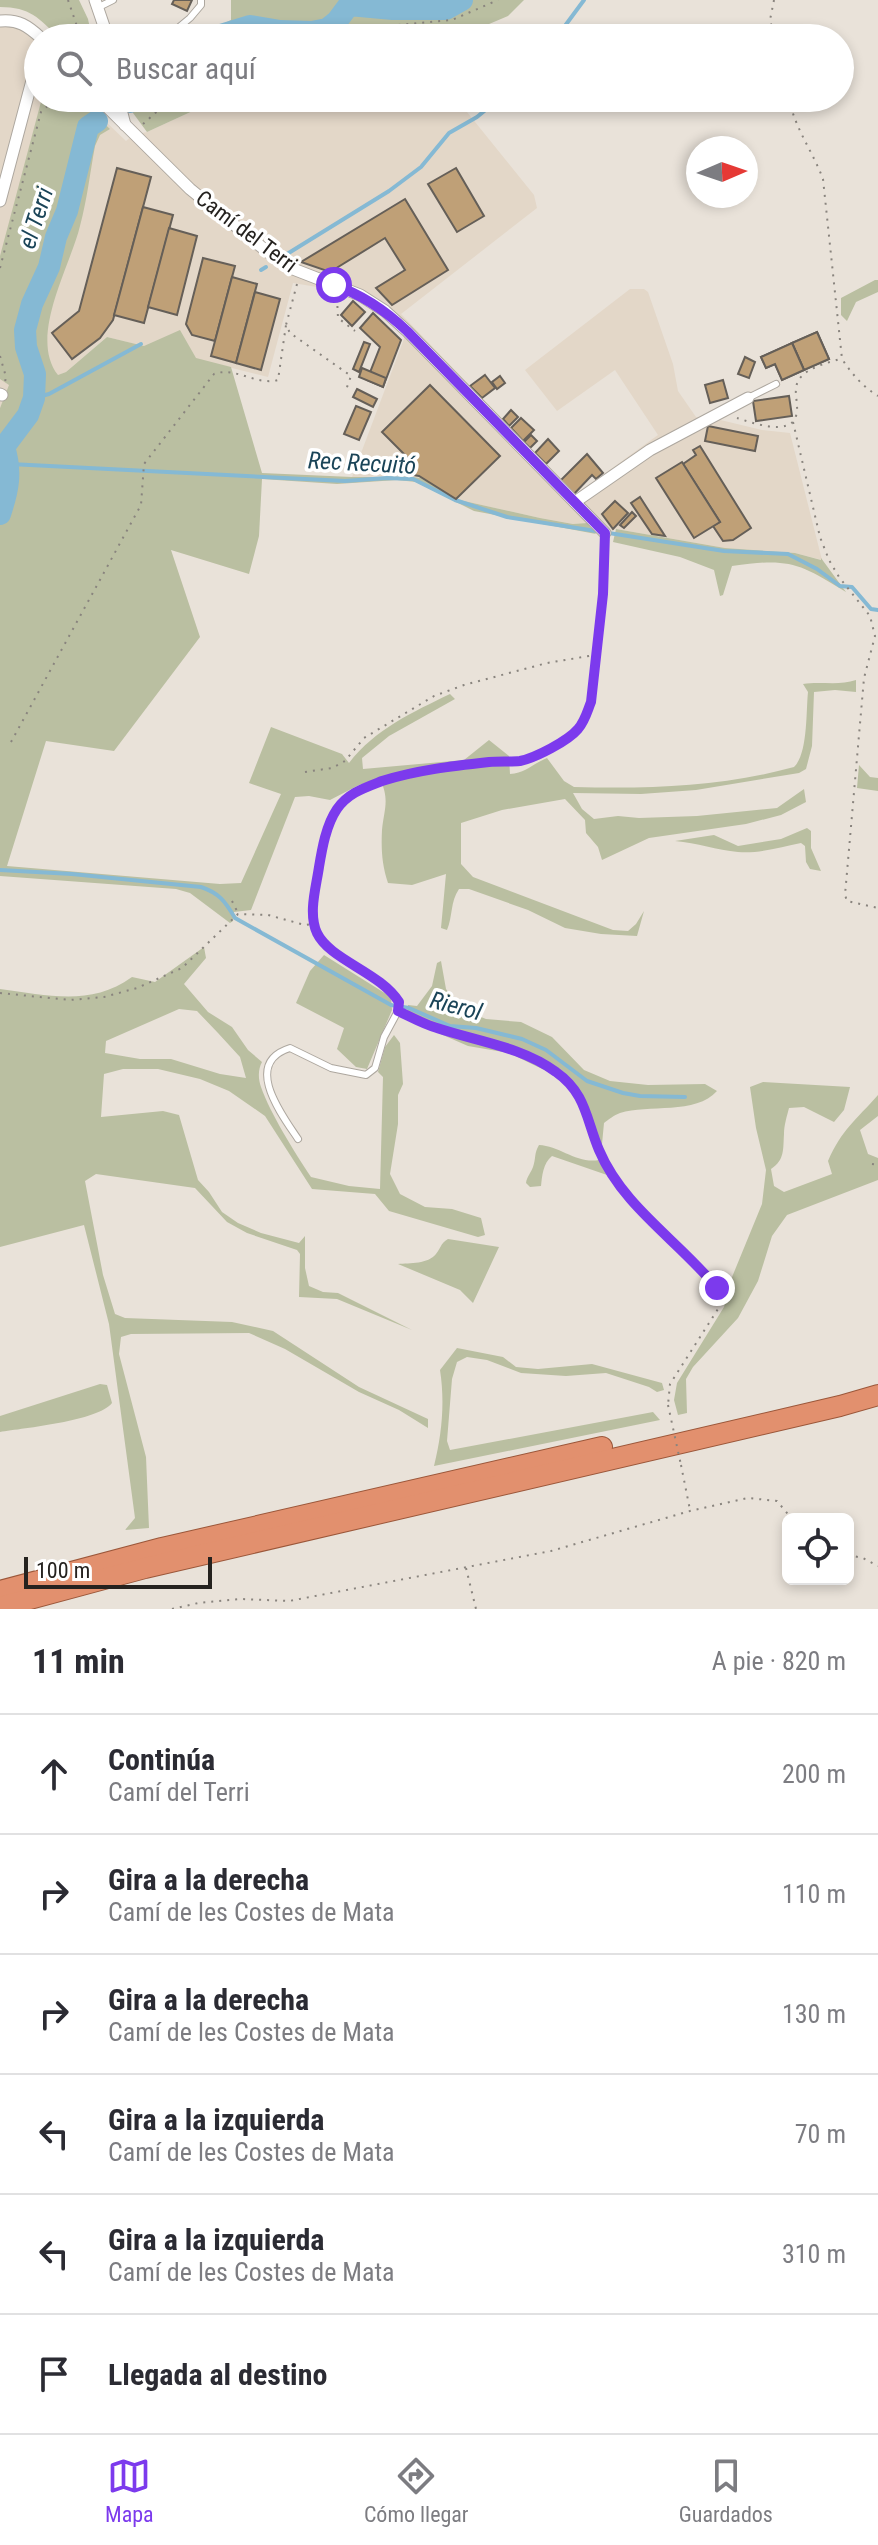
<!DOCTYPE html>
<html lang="es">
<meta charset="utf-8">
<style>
body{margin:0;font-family:"Roboto Condensed",sans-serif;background:#f2f2f3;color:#2b2b33}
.controls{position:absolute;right:24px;bottom:24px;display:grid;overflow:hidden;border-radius:12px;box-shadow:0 4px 12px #0003}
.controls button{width:72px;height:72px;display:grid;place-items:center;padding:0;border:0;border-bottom:2px solid #e1e1e2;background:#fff;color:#2b2b33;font:40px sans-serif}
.compass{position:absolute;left:686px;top:136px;width:72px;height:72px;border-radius:50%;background:#fff;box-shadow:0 4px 12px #0003;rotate:88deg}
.scale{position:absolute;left:24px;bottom:20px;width:188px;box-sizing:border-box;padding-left:8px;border:4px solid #25221f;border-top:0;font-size:22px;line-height:28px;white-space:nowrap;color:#25221f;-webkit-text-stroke:6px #fff;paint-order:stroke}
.stop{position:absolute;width:24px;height:24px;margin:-18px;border:6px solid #7c3aed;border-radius:50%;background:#fff}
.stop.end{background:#7c3aed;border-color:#fff;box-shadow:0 2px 8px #0008}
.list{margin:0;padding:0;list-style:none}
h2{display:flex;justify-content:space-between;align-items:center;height:104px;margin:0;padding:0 32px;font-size:34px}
h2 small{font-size:26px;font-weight:400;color:#7c7c81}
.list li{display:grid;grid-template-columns:52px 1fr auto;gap:24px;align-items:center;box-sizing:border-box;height:120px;padding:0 32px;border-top:2px solid #e1e1e2}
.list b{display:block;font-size:30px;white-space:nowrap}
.list p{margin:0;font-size:26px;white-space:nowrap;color:#7c7c81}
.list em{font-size:26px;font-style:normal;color:#7c7c81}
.icon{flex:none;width:44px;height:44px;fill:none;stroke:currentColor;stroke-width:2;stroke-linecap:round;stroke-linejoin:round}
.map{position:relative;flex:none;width:878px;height:1609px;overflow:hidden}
.search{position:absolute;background:#fff;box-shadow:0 4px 12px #0003;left:24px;right:24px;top:24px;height:88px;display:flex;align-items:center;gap:20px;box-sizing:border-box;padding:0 28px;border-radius:44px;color:#7c7c81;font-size:30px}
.sheet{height:824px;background:#fff}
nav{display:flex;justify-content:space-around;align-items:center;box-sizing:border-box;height:112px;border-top:2px solid #e1e1e2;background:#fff;font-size:22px;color:#7c7c81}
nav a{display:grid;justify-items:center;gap:4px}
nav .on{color:#7c3aed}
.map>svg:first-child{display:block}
</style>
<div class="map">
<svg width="878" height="1609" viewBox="0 0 878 1609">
<rect width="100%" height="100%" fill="#e9e2d9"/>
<path fill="#e3d7c8" d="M10,20L38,38V98H81L126,141L133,135L147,132L221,98H482L467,112L534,195L537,208L401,314L575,495L658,435L615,370L557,411L525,370L630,289H644L648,292L673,364L678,391L696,417H708L762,430L790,433L822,560L795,553L725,548L616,529L605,533L587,523L573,524L540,518L455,499L421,478L388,476L352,477L407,331L339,287L323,288L293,283L268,377L107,337L66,372L5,397L0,408V21Z"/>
<g fill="#babfa1" fill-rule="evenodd">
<path d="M0,0H79L88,19L92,38H59C39,18 30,7 0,7Z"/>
<path d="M231,0H524L508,16L456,38H195L231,20Z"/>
<path d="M42,98H77L110,129L100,135L95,146C90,173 87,200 80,226C70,267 28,337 58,375L66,372L107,337L144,346L180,330L196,358L231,367L262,473L352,477H412L421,478L455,499L540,518L573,524L587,523L596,534L474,511L416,482L397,480L337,484L262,479L259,536L249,574L171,550L200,637L114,751L46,741L7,866L220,884L241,883L281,794L249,783L271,727L342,754L349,763C375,729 413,712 450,694L455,699L389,736L362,758L363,769L464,760L489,740L509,756L510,774C526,773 532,764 547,758L564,781L574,787C648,789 721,787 794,767C808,754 806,711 808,692L803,684C820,681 839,686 856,680V692L835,690L814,692L812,746L806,769L799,773L696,790L641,794L573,793L582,809L594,819L618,816L639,818L697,816L777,808L804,789L806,802L781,815L746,824L649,838L602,860L598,847L586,833L585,820L565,799L502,810L461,823V864L473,877L613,930L628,931L636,924L644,911L637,936L601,934L565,928L528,910L469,889H459C450,902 453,916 447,930L441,928L446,874L412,885L388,883C382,865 381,849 382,830C384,809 390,800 380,779L359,785L330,800L309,796L295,797L251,910L234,912L233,921L230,923L190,893L176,889L0,876V408L9,385L0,379V256Z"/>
<path d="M127,98H221L147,132L133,113Z"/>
<path d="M875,280H878V292L856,302L847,321L841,315V298Z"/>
<path d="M616,529L725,548L795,553L821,560V558L846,592C798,562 788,558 732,566L723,595L720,596L714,570L680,557L613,542Z"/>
<path d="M859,765L870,777L878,778V791L857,788Z"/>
<path d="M807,828L811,831V848L821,871L810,869L806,862L805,846L801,843C781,847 758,854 738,852C717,850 697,843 675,841L714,835L738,846L781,839Z"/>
<path d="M204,947L206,958L184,984L208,1012L232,1027L248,1050L262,1062C258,1069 258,1079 261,1087C270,1113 295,1153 311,1177L349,1186L380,1189L383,1077L378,1072L385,1047L394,1035L400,1043L403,1084L398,1095V1124L390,1174L400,1194L425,1207L452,1209L481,1218L485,1235L478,1237L389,1211L375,1194L312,1189L265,1116L229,1091L200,1079L158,1069H123L104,1074L101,1117L163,1111L179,1115L198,1180L209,1192L222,1212L238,1223L261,1233L299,1243L305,1236V1268L309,1286L323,1292L338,1293L412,1330L337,1299L299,1297L300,1254L297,1250L247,1233L227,1222L195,1188L96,1174L85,1181L103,1275L115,1314L125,1318L232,1322L273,1331L359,1387L428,1419V1428L399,1410L359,1392L285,1349L249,1333L131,1334L121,1337L119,1354L146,1457L149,1528L125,1530L135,1518L109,1324L84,1225L0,1247V989C48,995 90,1007 132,977L155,982ZM179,1009L197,1011L218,1033L240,1057L246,1078L220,1074L171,1059H140L105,1053L106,1041Z"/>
<path d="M324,955L391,997L392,1010L367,1069L356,1067L337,1049L344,1028L296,1003L310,971Z"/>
<path d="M441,961L446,989L459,1008L486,1019L521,1022L552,1037L584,1070L610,1081L648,1085L705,1084L717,1091C696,1115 648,1104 620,1113C614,1115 608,1120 604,1123L602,1144H594L577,1092L565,1080L509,1053L468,1046L420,1025L407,1014L408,1005L417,1006L432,986L437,963Z"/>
<path d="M763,1082L850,1087L844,1110L834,1122L804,1107L789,1108C787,1116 784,1125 784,1134C783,1149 785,1160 771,1169L774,1186L784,1192L832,1174L828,1161C842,1129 856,1120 878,1095V1116L860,1130L868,1154L878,1158V1180L787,1215L772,1236L758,1281L738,1318L693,1367L686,1379L687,1413L678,1415L674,1400L677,1383L724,1307L730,1282L762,1204L766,1170L756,1128L750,1087Z"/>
<path d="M539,1145C560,1146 577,1164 599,1160L607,1175L552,1156C543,1163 542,1176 541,1186L530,1187L526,1183C527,1176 531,1173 533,1167C536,1159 534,1153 539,1145Z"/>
<path d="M448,1239L499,1247L473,1303L460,1290L398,1264C410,1263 428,1264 436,1254C441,1248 440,1244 448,1239Z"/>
<path d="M457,1348L503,1357L516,1367L538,1369L592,1364L662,1383L664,1390L657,1392L649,1387L606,1373L566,1376L521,1373L487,1360L467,1357L457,1362L452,1379L447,1441L450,1450L653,1412L660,1420L434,1466C442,1434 445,1402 440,1370Z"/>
<path d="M100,1384L107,1385L112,1403C98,1421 24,1428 0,1432V1416Z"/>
</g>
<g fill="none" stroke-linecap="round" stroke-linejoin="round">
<g stroke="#85b9d4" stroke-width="4">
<path d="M556,38L584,0"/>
<path d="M287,254L389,191L421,167L449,133L477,117L500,98"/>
<path d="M261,270L266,267"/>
<path d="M34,398L49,394L141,344"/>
<path d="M10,464L345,481L387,478L413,479L455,500L507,517L724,551L788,554L817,569L840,586L852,587L871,609L878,610"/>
<path d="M0,870L72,874L201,887C219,893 225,901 235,918L391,1005L409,1008L450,1026L476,1028L522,1039L546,1050L587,1081L623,1093L640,1096L685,1097"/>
</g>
<g stroke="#85b9d4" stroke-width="22">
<path d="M211,38L250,26L280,31L312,32L327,29L337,21L349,5L393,9H446L462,0"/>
<path d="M130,102L141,98"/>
<path d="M0,514C8,490 12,472 4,447L28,415L34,398L35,374L26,347L25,330L32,304L49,267L56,237L67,211L88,127L97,121"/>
</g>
</g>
<g fill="#bfa077" stroke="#655f58" stroke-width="2">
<path d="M174,0H192L187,11L172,4Z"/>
<path d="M117,168L151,177L113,320L100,338L72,359L52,333L79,311Z"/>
<path d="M456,168L484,216L457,232L428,184Z"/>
<path d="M405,199L448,270L392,305L376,288L405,270L385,238L330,272L301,262Z"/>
<path d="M143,207L173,215L144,323L114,315Z"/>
<path d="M169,228L197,236L177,315L148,307Z"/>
<path d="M203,258L235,266L215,341L192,335L186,324Z"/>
<path d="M232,277L257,284L236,363L211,356Z"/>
<path d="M255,292L280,299L261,370L236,363Z"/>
<path d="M353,301L365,312L352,326L341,315Z"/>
<path d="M373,313L401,340L383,387L367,380L380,347L360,328Z"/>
<path d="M817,332L829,359L804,370L792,343Z"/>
<path d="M817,332L829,359L804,370L792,343Z"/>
<path d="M364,342L370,344L359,372L353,369Z"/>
<path d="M792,343L804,370L782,380L775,364L766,368L761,357Z"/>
<path d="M792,343L804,370L782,380L775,364L766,368L761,357Z"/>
<path d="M745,357L755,362L749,378L738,374Z"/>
<path d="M362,368L386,378L383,387L359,377Z"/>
<path d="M485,375L495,388L482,398L470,386Z"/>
<path d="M500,376L505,383L497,389L492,382Z"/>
<path d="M723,380L728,398L710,403L705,385Z"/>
<path d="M430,385L500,456L456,499L419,476L396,472L409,459L382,432Z"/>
<path d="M357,389L377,399L373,407L353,397Z"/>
<path d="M789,396L792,416L756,421L753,401Z"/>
<path d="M356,406L371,412L359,440L344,434Z"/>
<path d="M511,410L518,417L509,426L503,419Z"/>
<path d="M521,418L534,430L523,441L511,428Z"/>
<path d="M708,426L758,436L755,451L705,441Z"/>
<path d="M531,435L537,441L530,448L524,442Z"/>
<path d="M548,439L559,451L546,464L535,453Z"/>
<path d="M700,446L751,528L733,540L723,541L713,526L720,522L683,464L696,455L693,450Z"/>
<path d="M587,454L603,473L596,479L592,475L573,495L560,481Z"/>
<path d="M682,462L720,522L694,538L656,478Z"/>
<path d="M640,497L665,536L652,534L631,503Z"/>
<path d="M615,501L628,513L613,529L602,514Z"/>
<path d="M632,512L636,516L624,528L620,525Z"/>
</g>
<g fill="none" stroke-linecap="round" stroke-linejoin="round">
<g stroke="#ada79f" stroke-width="8">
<g id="service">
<path d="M99,7L113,0"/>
<path d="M166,38L190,18L201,5V0"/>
<path d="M748,398L776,384"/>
<path d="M298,1139C282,1115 242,1063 290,1048L331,1068L366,1075L375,1068L384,1037L398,1011"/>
</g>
</g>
<g stroke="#ada79f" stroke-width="13">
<g id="minor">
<path d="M95,0L108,38"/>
<path d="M0,21C18,19 28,26 41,38"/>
<path d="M98,98L190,189L264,249L288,267L360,295L385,311L407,331L605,533"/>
<path d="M118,98L125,125"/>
<path d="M0,201L38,58"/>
<path d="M0,394L2,395"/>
<path d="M575,502L650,450L748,398"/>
</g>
</g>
<g stroke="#9b573a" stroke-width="22">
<g id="trunk">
<path d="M0,1591L162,1548L602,1447"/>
<path d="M0,1607L145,1568L840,1406L878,1395"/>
</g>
</g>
<g stroke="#89847e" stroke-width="2" stroke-dasharray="2 6" stroke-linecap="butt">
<path d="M68,0L81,38"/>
<path d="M774,0L770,20L775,38"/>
<path d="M361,38L387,26L452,20L498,0"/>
<path d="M81,98L87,103"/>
<path d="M789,98C794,127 813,152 823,179L842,359C852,374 862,386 878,396"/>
<path d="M143,124L172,98"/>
<path d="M0,268L41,112L56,98"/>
<path d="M297,284L286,325L290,333L351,376L346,390"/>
<path d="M337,298L338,318L355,331"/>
<path d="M0,356L6,377L5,382"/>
<path d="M737,418C750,422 790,437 796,416C800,403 791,390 800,378C809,367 827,363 840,359"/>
<path d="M793,422L820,537L829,560L839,577L870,616L875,636L864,678L845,895L847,901L878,908"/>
<path d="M11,742L141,505L144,464L214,374C235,366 256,386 278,380L286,325"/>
<path d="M305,772L332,768L345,761L364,738L434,696L464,685L547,663L595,655"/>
<path d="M232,901L238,913"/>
<path d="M0,993L70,1000L104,997L137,988L182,968L238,914L268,915L305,925L312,924"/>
<path d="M399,1003C382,971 332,962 317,933C307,914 316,888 319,868C322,849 325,825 336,810C346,796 361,789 376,784C395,777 415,771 435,769C478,763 548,766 578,729C585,721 587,712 591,702L603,594L604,546"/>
<path d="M406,1015C451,1034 516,1045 555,1071C590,1094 590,1137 610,1170C639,1216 683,1247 717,1288L718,1309L670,1384L668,1405"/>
<path d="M872,1164L878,1165"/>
<path d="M681,1465L690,1510"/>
<path d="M848,1555L863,1558L878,1566"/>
<path d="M466,1568L476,1609"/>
<path d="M172,1609L198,1603L241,1599L289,1601L551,1551L690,1511L748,1498L777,1501L792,1519"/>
</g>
<use href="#service" stroke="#fff" stroke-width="6"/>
<use href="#minor" stroke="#fff" stroke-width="11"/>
<use href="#trunk" stroke="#e2906e" stroke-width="20"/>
<path stroke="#89847e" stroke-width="2" stroke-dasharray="2 6" stroke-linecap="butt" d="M668,1405L681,1465"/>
</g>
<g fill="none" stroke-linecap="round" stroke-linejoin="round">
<path stroke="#7c3aed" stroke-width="10" d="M334,285C363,295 385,310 407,331L605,533L603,594L591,702C587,712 585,721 578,729C568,741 535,758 520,761C510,762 499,761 489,762C453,766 417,770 382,781C364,788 348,793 337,809C326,825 322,849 319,867C316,888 308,913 317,933C330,960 380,972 399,1002L398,1011C411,1017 423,1024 437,1028C476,1041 523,1047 556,1072C586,1093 586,1119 599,1150C623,1207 679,1241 717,1288"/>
</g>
<g text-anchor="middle" stroke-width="7" stroke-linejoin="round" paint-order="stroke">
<g font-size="22" fill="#25221f" stroke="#fff">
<text transform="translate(247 231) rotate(37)" y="8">Camí del Terri</text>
</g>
<g font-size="24" font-style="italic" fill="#1a4458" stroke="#fff">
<text transform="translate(36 218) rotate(-72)" y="8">el Terri</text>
<text transform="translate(362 463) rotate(3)" y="8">Rec Recuitó</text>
<text transform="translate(456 1006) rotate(15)" y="8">Rierol</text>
</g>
</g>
</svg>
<div class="controls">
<button><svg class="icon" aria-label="locate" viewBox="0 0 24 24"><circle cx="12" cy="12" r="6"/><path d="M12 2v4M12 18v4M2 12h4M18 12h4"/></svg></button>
</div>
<svg class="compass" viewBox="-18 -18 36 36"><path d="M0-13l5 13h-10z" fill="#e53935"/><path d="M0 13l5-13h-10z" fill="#7c7c81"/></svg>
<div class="scale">100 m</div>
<div class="stop" style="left:334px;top:285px"></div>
<div class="stop end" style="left:717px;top:1288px"></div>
<div class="search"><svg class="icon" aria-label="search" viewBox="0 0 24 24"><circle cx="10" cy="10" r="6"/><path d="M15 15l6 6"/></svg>Buscar aquí</div>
</div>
<section class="sheet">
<h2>11 min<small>A pie · 820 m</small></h2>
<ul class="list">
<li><svg class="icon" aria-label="ahead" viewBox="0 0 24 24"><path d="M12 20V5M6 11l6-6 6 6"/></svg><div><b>Continúa</b><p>Camí del Terri</p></div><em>200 m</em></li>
<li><svg class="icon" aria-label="right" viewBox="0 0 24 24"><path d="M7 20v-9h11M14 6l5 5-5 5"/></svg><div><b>Gira a la derecha</b><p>Camí de les Costes de Mata</p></div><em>110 m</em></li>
<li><svg class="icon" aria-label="right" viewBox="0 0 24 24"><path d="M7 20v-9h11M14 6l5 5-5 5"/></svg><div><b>Gira a la derecha</b><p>Camí de les Costes de Mata</p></div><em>130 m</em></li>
<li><svg class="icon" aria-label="left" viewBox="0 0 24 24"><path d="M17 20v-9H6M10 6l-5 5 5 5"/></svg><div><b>Gira a la izquierda</b><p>Camí de les Costes de Mata</p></div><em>70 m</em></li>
<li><svg class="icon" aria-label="left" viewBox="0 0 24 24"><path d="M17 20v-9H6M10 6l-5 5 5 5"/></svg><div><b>Gira a la izquierda</b><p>Camí de les Costes de Mata</p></div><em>310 m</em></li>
<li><svg class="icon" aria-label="arrive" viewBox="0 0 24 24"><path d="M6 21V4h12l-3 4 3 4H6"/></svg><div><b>Llegada al destino</b></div></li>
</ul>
</section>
<nav>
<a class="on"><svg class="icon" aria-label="map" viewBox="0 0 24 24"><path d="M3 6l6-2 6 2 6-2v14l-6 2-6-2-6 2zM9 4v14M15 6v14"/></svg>Mapa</a>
<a><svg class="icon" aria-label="directions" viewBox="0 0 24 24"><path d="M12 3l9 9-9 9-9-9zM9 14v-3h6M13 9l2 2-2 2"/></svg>Cómo llegar</a>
<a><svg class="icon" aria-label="saved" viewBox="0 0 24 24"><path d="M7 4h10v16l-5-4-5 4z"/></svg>Guardados</a>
</nav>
